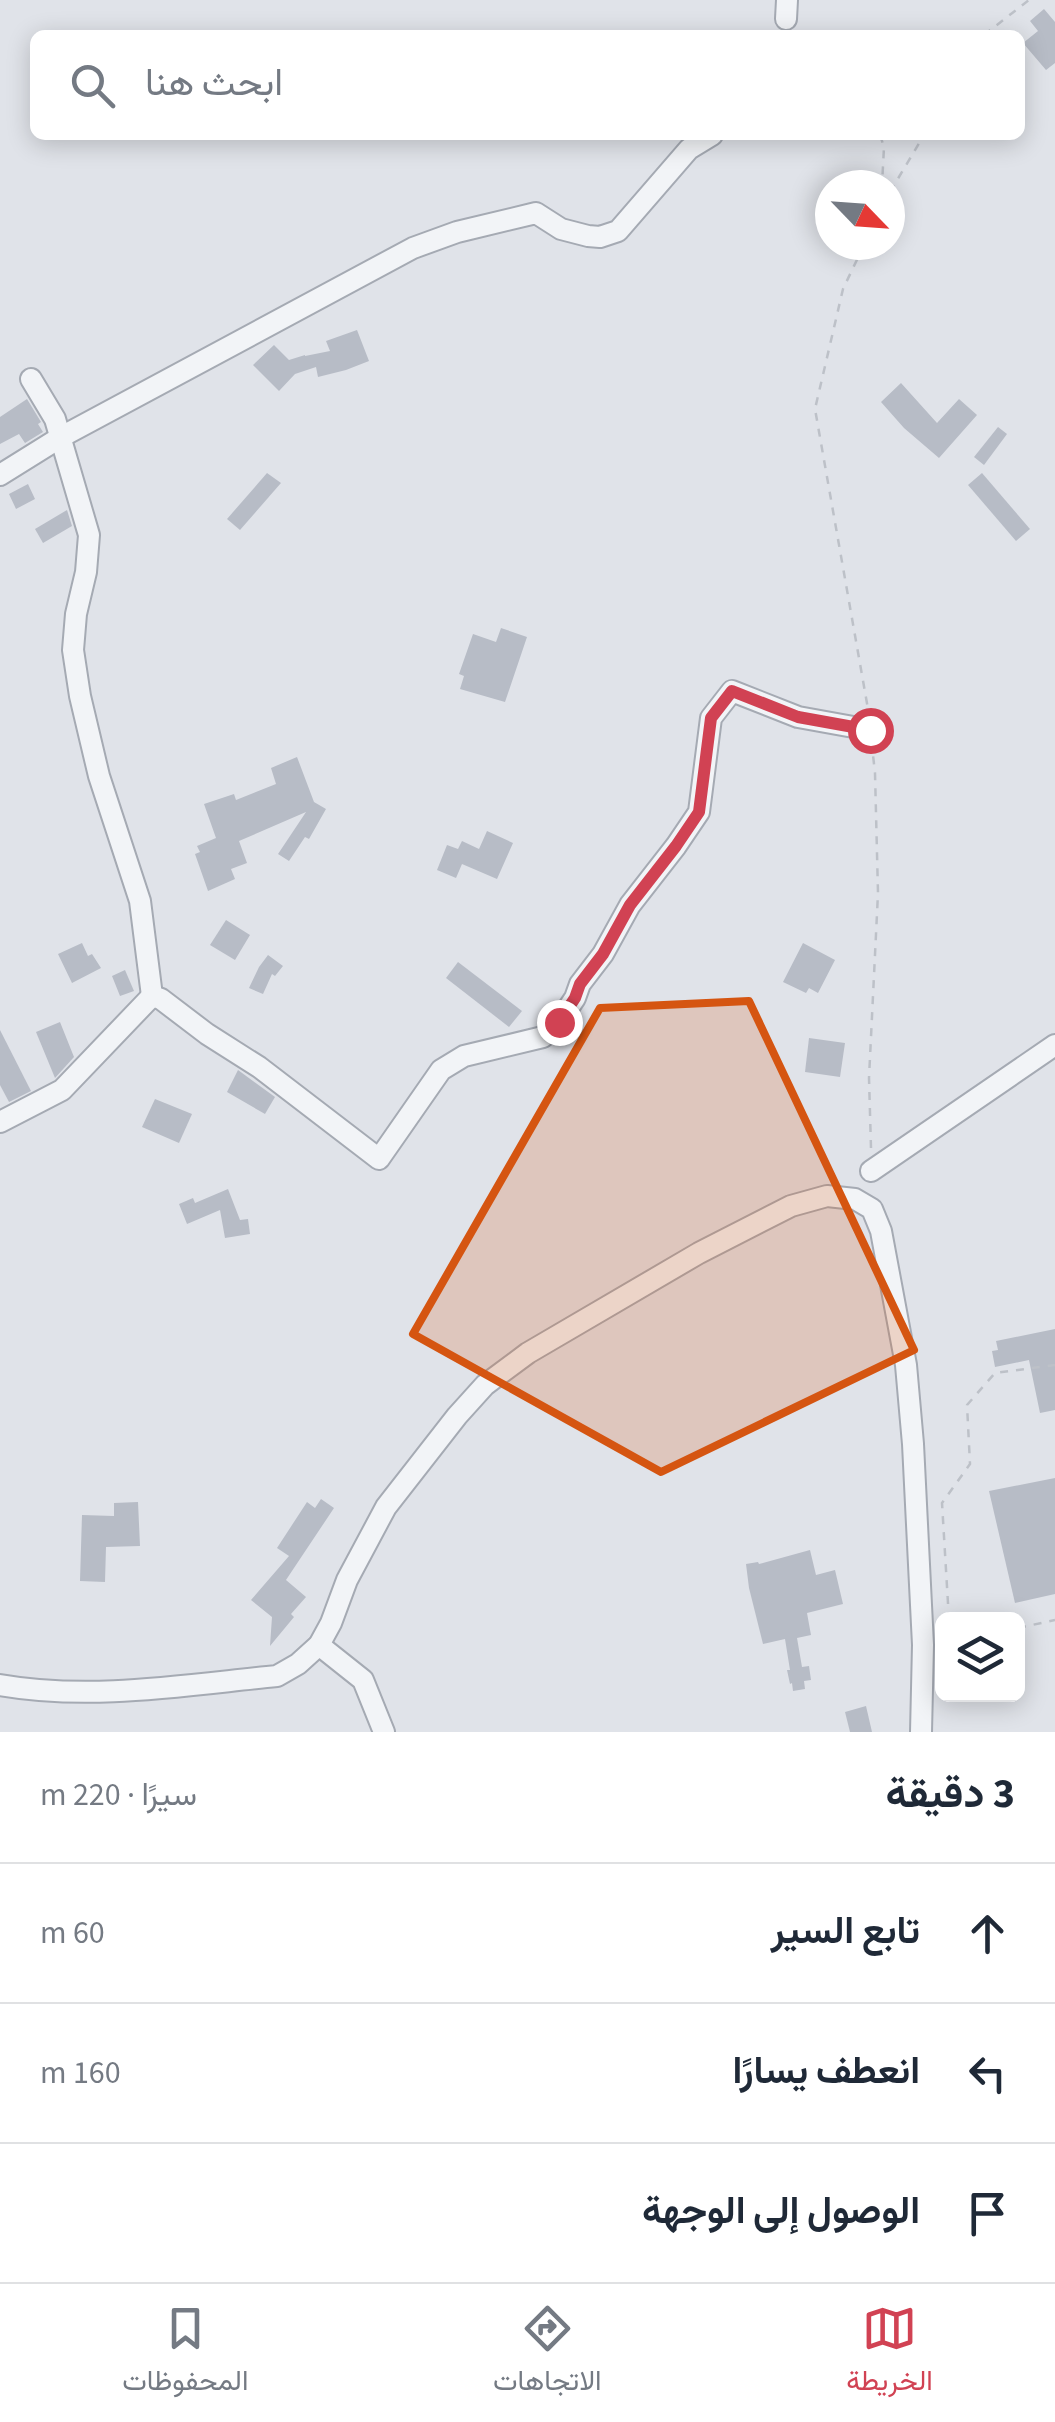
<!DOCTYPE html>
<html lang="ar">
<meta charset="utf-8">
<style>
body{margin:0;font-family:"Source Sans 3",Vazirmatn,sans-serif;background:#f2f2f3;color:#1f2937;direction:rtl}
.controls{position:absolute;right:30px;bottom:30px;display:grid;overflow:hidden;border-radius:15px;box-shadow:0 5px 25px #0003}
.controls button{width:90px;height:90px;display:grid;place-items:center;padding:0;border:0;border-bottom:2px solid #e0e1e3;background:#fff;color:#1f2937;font:50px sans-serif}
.compass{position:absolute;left:815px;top:170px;width:90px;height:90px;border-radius:50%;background:#fff;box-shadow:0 5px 25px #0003;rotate:115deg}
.stop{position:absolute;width:30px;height:30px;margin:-22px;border:8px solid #d14253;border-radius:50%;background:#fff}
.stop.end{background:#d14253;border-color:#fff;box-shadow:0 2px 10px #0008}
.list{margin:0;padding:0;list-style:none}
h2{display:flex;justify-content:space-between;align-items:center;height:130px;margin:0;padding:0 40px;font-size:42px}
h2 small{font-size:32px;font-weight:400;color:#747a83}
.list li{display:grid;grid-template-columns:65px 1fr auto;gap:30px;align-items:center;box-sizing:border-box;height:140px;padding:0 40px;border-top:2px solid #e0e1e3}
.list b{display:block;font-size:38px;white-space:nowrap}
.list em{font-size:32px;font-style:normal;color:#747a83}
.icon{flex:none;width:55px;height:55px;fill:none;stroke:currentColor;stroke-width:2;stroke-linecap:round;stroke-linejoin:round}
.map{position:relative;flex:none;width:1055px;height:1732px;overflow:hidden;direction:ltr}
.search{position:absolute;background:#fff;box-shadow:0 5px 25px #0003;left:30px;right:30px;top:30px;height:110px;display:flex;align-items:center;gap:25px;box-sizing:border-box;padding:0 35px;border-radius:15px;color:#747a83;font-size:38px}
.sheet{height:550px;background:#fff}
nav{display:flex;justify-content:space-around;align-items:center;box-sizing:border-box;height:140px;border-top:2px solid #e0e1e3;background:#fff;font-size:28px;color:#747a83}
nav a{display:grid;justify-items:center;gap:5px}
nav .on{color:#d14253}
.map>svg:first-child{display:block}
</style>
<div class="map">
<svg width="1055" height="1732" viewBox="0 0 1055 1732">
<rect width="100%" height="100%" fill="#e0e3e9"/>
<g fill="#b7bcc6">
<path d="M1044,9L1055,22V63L1046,70L1023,43L1038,31L1030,21Z"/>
<path d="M357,330L369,361L346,370L318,377L316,367L295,374L279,391L253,365L274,345L289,360L305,355V356L330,351L326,341Z"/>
<path d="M901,383L937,423L959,399L977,415L939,458L904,428L881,402Z"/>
<path d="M27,399L41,422L38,424L43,432L25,443L19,434L0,444V417Z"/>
<path d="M998,427L1007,434L984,465L974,457Z"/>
<path d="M267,473L281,483L240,530L227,519Z"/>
<path d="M982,473L1030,529L1016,541L968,485Z"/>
<path d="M28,484L35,499L16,509L9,494Z"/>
<path d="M67,510L72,526L43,543L35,529Z"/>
<path d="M501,628L527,637L505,702L460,689L464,676L459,674L473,634L496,642Z"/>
<path d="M297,757L314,802L326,809L309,839L305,837L289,861L278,854L306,812L239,841L247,863L231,869L235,879L208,891L195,854L200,852L197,846L216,838L204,804L234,794L236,800L276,784L271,768Z"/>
<path d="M487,831L513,843L497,879L462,864L456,878L437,870L447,845L458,849L462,841L479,849Z"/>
<path d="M226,920L250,935L235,960L210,945Z"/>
<path d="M82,943L88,956L92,954L101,968L72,983L58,954Z"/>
<path d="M803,943L835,960L818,993L809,988L806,993L783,982Z"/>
<path d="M268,955L283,966L275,976L272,974L263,994L249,988L259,967Z"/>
<path d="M458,962L522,1011L509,1027L446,978Z"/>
<path d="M125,970L134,991L120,996L112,976Z"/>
<path d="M60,1022L74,1057L55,1078L36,1032Z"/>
<path d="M0,1030L31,1091L9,1102L0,1085Z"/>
<path d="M809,1038L845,1043L840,1077L805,1072Z"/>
<path d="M238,1070L275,1097L265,1114L227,1092Z"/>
<path d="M155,1099L192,1114L179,1143L142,1127Z"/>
<path d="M228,1189L240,1220L248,1219L250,1234L225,1238L220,1210L187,1224L179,1204L193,1198L195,1203Z"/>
<path d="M1055,1329V1410L1040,1413L1029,1360L995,1367L992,1351L998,1350L996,1341Z"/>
<path d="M1055,1478V1594L1015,1603L989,1491Z"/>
<path d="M321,1499L334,1508L286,1580L306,1597L291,1614L294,1617L270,1646L272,1617L251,1600L289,1556L277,1548L307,1502L315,1508Z"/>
<path d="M138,1502L140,1546L106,1547L105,1582L80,1581L82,1515L114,1516V1503Z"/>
<path d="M810,1550L816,1575L835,1570L843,1604L807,1613L811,1635L797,1638L802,1667L809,1666L811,1680L804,1681L805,1689L793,1691L792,1683L790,1684L787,1670H790L785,1639L763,1644L749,1588L746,1564L758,1562L759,1564Z"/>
<path d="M866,1706L872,1732H850L845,1712Z"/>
</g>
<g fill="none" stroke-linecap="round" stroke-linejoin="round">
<g stroke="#a5aab3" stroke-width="24">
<g id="minor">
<path d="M786,19L787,0"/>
<path d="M31,379L55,419L89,535L86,572L76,614L73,650L80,696L99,776L140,901L152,996"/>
<path d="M0,475L61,437L413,248L457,232L536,213L561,229L588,236L600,237L618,231L689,149L712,135"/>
<path d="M152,996L161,999L207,1034L259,1067L379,1159L441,1070L464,1056L543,1037L559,1022L575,998L580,984L603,954L630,905L676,846L699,812L711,718L732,691L798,717L870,730"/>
<path d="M0,1122L62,1090L152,996"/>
<path d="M871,1171L1055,1045"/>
<path d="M319,1645L363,1680L384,1732"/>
<path d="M0,1685C91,1701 185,1685 277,1676L298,1664L319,1645L331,1623L347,1580L386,1507L457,1416L485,1385L528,1353L699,1253L791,1206L827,1196L855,1199L872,1209L881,1231L906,1365L913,1444L923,1645L921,1732"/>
</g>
</g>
<g stroke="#bdc1c8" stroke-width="2.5" stroke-dasharray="8 8" stroke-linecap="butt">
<path d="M984,35L1029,0"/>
<path d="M880,135L884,147L882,185"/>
<path d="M890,192L924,135"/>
<path d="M864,245L843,289L815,409L868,709"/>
<path d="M871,1148L869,1078L878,893L875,773L872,746"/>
<path d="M949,1620L942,1503L970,1464L967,1405L995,1373L1055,1365"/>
<path d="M1018,1628L1055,1620"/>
</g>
<use href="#minor" stroke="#f2f4f7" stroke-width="20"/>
</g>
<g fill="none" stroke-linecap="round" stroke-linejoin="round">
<path stroke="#d14253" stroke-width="12" d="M559,1022L575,998L580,984L603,954L630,905L676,846L699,812L711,718L732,691L798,717L870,730"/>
</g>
<path fill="#d55511" fill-opacity="0.2" stroke="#d55511" stroke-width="8" stroke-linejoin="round" d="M749,1001L914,1350L661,1472L413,1334L600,1008Z"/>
</svg>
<div class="controls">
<button><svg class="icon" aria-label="layers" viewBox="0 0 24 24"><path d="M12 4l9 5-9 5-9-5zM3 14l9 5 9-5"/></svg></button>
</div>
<svg class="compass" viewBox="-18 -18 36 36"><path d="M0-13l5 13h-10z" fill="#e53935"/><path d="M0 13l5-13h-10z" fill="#747a83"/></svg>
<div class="stop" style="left:870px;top:730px"></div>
<div class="stop end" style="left:559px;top:1022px"></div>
<div class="search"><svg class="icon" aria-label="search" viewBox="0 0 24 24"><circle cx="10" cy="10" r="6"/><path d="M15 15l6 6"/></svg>ابحث هنا</div>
</div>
<section class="sheet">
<h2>3 دقيقة<small>سيرًا · 220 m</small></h2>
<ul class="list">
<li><svg class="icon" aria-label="ahead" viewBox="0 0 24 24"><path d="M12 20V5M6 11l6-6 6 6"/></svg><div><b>تابع السير</b></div><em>60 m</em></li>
<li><svg class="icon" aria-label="left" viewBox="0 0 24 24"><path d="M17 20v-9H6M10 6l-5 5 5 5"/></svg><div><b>انعطف يسارًا</b></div><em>160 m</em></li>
<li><svg class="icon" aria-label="arrive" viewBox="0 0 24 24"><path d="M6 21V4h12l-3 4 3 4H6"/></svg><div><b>الوصول إلى الوجهة</b></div></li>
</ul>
</section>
<nav>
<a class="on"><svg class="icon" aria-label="map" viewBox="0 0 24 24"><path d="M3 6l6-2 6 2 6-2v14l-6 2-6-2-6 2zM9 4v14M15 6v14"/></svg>الخريطة</a>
<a><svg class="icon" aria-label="directions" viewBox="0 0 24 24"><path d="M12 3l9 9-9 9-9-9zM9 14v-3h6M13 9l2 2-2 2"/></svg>الاتجاهات</a>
<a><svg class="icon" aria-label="saved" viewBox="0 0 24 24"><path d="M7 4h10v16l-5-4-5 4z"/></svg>المحفوظات</a>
</nav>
